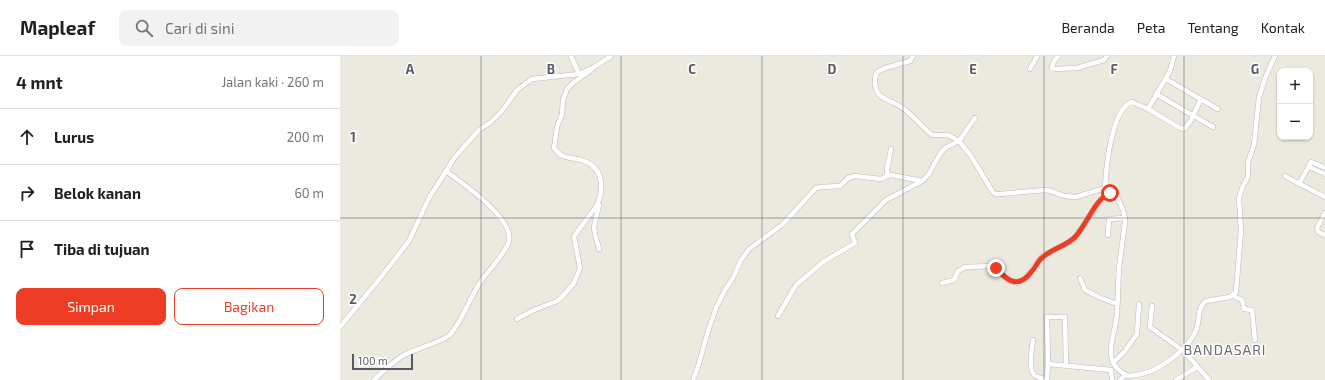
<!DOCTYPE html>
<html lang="id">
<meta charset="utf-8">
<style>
body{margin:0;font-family:"Exo 2",sans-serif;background:#f2f2f2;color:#202124}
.controls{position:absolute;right:12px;top:12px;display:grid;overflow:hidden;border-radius:8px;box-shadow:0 1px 3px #0004}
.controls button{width:36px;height:36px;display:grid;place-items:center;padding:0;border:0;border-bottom:1px solid #e0e0e0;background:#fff;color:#202124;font:20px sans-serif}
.scale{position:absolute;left:12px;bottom:10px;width:61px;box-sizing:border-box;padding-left:4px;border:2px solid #585b61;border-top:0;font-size:11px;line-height:14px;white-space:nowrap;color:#585b61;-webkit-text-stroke:3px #fff;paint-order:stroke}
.stop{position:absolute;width:12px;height:12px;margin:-9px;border:3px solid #ed3d24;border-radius:50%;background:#fff}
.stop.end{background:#ed3d24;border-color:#fff;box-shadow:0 1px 4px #0008}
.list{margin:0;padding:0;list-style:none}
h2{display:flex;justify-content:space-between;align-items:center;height:52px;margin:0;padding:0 16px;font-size:17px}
h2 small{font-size:13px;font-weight:400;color:#757577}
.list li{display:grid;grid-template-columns:26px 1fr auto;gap:12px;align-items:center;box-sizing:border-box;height:56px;padding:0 16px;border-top:1px solid #e0e0e0}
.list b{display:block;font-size:15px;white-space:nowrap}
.list em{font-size:13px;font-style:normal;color:#757577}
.actions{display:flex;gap:8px;padding:12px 16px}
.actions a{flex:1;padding:9px 0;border:1px solid #ed3d24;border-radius:8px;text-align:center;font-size:14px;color:#ed3d24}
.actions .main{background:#ed3d24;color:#fff}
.icon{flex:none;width:22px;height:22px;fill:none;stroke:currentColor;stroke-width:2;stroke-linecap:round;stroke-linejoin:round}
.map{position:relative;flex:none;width:985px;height:324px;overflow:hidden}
header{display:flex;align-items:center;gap:24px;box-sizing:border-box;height:56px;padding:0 20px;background:#fff;border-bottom:1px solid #e0e0e0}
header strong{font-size:19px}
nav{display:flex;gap:22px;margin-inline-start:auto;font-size:14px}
.search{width:280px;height:36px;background:#f2f2f2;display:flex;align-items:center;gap:10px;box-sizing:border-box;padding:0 14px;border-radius:8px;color:#757577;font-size:15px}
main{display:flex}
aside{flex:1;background:#fff}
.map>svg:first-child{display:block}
</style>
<header>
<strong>Mapleaf</strong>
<div class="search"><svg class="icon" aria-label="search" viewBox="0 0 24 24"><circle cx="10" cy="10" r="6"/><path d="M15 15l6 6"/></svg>Cari di sini</div>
<nav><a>Beranda</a><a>Peta</a><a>Tentang</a><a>Kontak</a></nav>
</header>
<main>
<aside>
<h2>4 mnt<small>Jalan kaki · 260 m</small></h2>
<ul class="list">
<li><svg class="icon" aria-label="ahead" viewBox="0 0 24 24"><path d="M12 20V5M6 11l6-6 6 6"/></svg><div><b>Lurus</b></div><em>200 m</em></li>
<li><svg class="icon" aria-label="right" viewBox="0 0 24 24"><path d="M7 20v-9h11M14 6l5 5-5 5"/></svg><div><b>Belok kanan</b></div><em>60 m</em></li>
<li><svg class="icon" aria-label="arrive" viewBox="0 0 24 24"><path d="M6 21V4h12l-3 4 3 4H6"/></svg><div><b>Tiba di tujuan</b></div></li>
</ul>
<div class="actions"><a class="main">Simpan</a><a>Bagikan</a></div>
</aside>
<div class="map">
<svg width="985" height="324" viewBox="0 0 985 324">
<rect width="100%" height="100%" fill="#ece9df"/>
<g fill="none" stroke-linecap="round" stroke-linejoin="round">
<g stroke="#b7b9bf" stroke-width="5.5">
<g id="minor">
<path d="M231,0L239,18"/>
<path d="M573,0L570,5L545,12L537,16C534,21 534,31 538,37C542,43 550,45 556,48C571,55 580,70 592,79H608L619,85L631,100L652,135L655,138H660L706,134L711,135L724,140L736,141L765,132C777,135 785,155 785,166C783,182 781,197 779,212C778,227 778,243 777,258C776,272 768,290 772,304C774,311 782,318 789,320C799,319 811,316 819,311C834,302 852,288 857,271C860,262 857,251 866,245L890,241L896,236L901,174L899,142L903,130L908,121V106L914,89L919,41L926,20L935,0"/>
<path d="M718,0L713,7L712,12L715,13L737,12L764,4L767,0"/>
<path d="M690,13L697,0"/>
<path d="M826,23L878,53"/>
<path d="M816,38L873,71"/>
<path d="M808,53L840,72L844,73L850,66L861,43"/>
<path d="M969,111L985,118"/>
<path d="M547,120V113L551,93"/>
<path d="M945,120L985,141"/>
<path d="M959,128L971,106L985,112"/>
<path d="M765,132C766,113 771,53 792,46L808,53L830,15L834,0"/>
<path d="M259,149L254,171L255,178L259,193"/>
<path d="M985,157L977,172L978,176L985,179"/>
<path d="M768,179L769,163L785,162"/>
<path d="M740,222L745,234L761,242L777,248"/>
<path d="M602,227L614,224L618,215L625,211L653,210L668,224L678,227L685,223L701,201L733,184L765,139L770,137L775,139"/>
<path d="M893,240L902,244L904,253L912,254L915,284"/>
<path d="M812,250L810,271L842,294"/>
<path d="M438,260L456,229L483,206L515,187L512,178L546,144L582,125"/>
<path d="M177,263L194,254L217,245L223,240L234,227L240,212L234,181C245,161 264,151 261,125C259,115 253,108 244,105C232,100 223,105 214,92L217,71L222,58L223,44L227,33L233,27L250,15L254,11L271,0"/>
<path d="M0,271L41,221L69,185L89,142L115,101L139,74L151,66L162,55L177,34L192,23L239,18L254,11"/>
<path d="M693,284C692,291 688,313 694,319C696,321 702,322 706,324"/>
<path d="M843,294L869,324"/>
<path d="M773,307L785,295L797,278L799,248"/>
<path d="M726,310L725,261H707L708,308L771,314L772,324"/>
<path d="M34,324C44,315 54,304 66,298C80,291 97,288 110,279C122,264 129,245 139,228C146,217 166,197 169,185C174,162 122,127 106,115"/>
<path d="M353,324L358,311L368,275L376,252L385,234L393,222L401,204L409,193L442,169L476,132L481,131L500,130L508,122L515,120L541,123L547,120L551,119L582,125L589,118L600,98L605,92L619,85L635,62"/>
<path d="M707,324L708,308"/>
<path d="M780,324L785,319"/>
<path d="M836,324L857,311"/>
</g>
</g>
<use href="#minor" stroke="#fff" stroke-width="4.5"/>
</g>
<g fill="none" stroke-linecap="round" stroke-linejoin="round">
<path stroke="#ed3d24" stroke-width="5" d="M656,212C668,226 679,233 692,215C696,211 698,204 703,201C713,192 727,190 736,180C746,169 756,142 770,137"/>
</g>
<path fill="none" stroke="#585b61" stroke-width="1" stroke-opacity="0.55" d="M141,0V324M281,0V324M422,0V324M563,0V324M704,0V324M844,0V324M0,162H985"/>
<g text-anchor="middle" stroke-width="3" stroke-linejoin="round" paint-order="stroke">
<g font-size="14" letter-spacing="1" fill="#696d73" stroke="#fff">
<text x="885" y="299">BANDASARI</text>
</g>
</g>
<g font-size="13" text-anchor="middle" font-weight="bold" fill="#585b61" stroke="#fff" stroke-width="3" stroke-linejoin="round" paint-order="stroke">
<text x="70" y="18">A</text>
<text x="211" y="18">B</text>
<text x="352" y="18">C</text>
<text x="492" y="18">D</text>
<text x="633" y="18">E</text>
<text x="774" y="18">F</text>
<text x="915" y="18">G</text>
<text x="13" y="86">1</text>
<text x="13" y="248">2</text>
</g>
</svg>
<div class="controls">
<button>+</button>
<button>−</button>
</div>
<div class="scale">100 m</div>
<div class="stop" style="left:770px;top:137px"></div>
<div class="stop end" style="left:656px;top:212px"></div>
</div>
</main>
